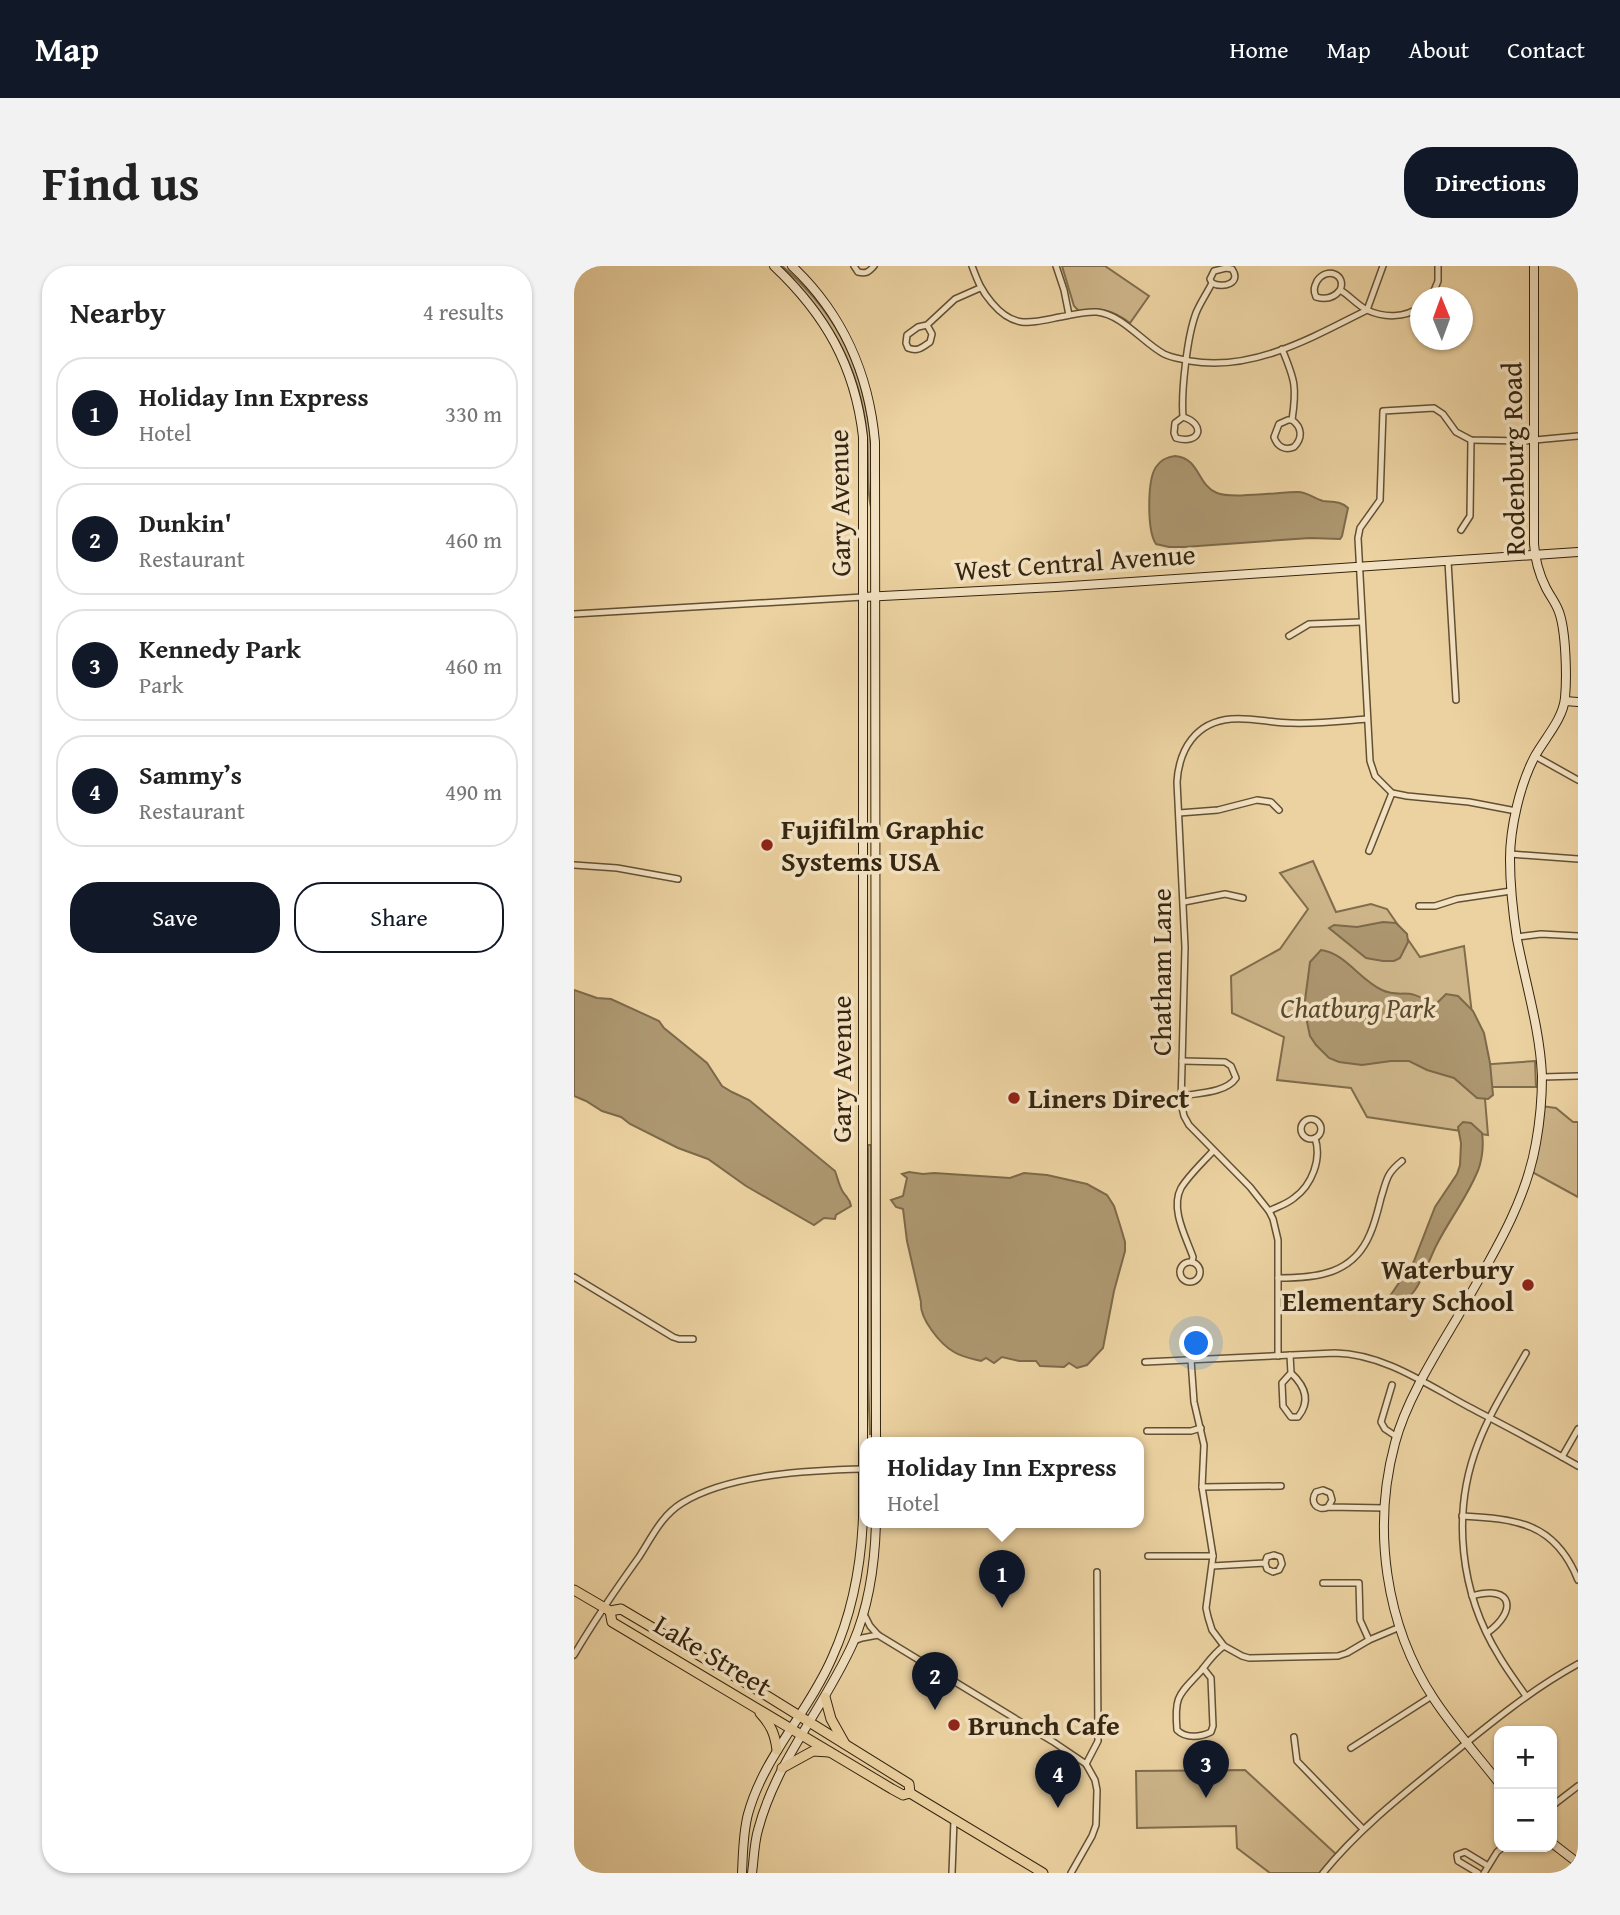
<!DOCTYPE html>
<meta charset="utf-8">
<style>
body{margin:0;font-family:"Gentium Book Plus",serif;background:#f2f2f2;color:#222}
.controls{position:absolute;right:21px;bottom:21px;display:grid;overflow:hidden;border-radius:14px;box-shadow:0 2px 5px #0004}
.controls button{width:63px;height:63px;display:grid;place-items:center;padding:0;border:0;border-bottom:2px solid #e0e0e0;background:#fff;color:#222;font:35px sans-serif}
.compass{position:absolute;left:836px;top:21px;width:63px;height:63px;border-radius:50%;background:#fff;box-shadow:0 2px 5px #0004;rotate:359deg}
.you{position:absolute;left:623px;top:1078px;width:24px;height:24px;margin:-18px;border:5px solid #fff;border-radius:50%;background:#1a73e8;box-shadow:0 0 0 10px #1a73e833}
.badge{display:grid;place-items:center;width:46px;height:46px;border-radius:50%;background:#111827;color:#fff;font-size:23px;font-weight:700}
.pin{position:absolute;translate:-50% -58px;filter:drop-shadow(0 2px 4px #0008)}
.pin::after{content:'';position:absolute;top:37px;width:24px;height:21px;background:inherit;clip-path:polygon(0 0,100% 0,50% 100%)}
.popup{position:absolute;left:286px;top:1171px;width:284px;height:91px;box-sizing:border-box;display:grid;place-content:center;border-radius:14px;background:#fff;filter:drop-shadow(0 2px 5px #0005);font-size:23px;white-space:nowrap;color:#767676}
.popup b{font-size:26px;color:#222}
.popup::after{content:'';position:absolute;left:50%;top:100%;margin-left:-14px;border:14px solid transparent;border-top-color:#fff}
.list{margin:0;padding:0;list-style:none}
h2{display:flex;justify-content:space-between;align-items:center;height:91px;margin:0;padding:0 28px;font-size:30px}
h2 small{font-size:23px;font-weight:400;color:#767676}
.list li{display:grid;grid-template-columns:46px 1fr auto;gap:21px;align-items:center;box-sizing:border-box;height:112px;margin:0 14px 14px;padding:0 14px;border:2px solid #e0e0e0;border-radius:28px}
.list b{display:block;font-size:26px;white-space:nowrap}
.list p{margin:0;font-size:23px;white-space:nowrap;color:#767676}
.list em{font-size:23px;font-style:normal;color:#767676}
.actions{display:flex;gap:14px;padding:21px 28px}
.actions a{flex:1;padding:16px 0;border:2px solid #111827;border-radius:28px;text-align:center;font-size:24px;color:#111827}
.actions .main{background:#111827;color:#fff}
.map{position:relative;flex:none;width:1004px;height:1607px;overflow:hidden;border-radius:28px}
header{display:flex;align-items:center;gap:42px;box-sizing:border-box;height:98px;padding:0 35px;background:#111827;color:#fff}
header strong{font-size:33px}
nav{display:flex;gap:38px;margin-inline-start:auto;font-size:24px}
.intro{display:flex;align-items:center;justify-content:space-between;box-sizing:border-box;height:168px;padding:0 42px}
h1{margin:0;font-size:49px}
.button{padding:18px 32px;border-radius:28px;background:#111827;color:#fff;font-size:24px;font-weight:700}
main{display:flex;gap:42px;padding:0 42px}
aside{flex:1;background:#fff;border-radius:28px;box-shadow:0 2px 5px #0004}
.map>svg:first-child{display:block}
</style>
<header>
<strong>Map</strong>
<nav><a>Home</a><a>Map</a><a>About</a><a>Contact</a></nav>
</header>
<div class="intro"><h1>Find us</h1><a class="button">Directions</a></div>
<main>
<aside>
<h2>Nearby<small>4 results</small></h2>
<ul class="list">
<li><span class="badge">1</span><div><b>Holiday Inn Express</b><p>Hotel</p></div><em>330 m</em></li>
<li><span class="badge">2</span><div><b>Dunkin'</b><p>Restaurant</p></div><em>460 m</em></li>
<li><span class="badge">3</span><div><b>Kennedy Park</b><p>Park</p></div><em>460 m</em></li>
<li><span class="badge">4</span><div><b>Sammy’s</b><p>Restaurant</p></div><em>490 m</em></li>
</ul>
<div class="actions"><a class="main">Save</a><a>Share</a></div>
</aside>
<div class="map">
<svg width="1004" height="1607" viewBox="0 0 1004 1607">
<rect width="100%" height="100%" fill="#ecd2a1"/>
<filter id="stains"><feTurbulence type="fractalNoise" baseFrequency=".00286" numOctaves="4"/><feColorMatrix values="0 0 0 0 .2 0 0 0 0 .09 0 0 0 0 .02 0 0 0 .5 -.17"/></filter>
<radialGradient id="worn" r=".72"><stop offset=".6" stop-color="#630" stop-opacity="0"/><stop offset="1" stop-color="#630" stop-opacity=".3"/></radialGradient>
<g fill="#cdb589" stroke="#806d4d" stroke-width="2">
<path d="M206,0H208C259,43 285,93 295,159C299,186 297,214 297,241C292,221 295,193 293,171C287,101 255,48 206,0Z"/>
<path d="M488,0H531L575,30L556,57C539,44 526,41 505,45L500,40Z"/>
<path d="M739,595L762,646L797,638L813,643L846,691L890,680L904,799L961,795L962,821H910L914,869L793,851L777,822L703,814L710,771L658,747L657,710L706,683L734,643L706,607Z"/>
<path d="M967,840L982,842L999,856H1004V931L958,906Z"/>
<path d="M294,879H297V884L298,1168H296L294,1116Z"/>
<path d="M671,1504L763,1589L748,1607H696L663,1582L662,1560L563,1562L562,1505Z"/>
</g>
<g fill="#ad9770" stroke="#7d694a" stroke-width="2">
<path d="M601,190C626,192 623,219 643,227C657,233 706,226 724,226C734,226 740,233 749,235C759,236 767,235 774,242L768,270L766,273L736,272L610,281H595L582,278C573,265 573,214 582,201C587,194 592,191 601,190Z"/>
<path d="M809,656L822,657L833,668L834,676L826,692L820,695H809L792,692L755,662L760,659L783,661Z"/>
<path d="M747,684C771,687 786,714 808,724C827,733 835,720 856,738L863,737L872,728L884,730L899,745L910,767L916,797L919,829L914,833L903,832L880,812L853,804L835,795H817L788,799L765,796L755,792L742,779L736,770L730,742L736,696Z"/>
<path d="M0,724L23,732L37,733L85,755L90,762L133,797L148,820L158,826L175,834L261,905C264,913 265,920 269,926C273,932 276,933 277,940L262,949L261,953L250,952L240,959L172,920L134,893L104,882L56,858L47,851L28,845L12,835L0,830Z"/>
<path d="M889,856L897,857L908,867C910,880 908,897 902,909C891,934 874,956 862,980C855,994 850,1011 841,1024C836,1031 828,1039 820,1041L815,1035L816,1030L840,995L861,941L883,908L886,899L887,877L884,861Z"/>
<path d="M335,906L349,908L360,907L436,912L450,907L473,909L513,918L533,929L540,940L546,959L551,976V985L540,1025L529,1082L513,1099L503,1102L495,1097L490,1101L466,1100L462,1095H445L428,1091L420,1097L412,1092L407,1095C399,1093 388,1091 380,1086C366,1078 345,1052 347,1036L333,975L329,943L322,941L317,934L329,930L333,912L328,908Z"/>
</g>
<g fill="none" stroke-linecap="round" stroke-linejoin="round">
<g stroke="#625035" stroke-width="8">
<g id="street">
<path d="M280,0L284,6C292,8 295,6 300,0"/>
<path d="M398,0C404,16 407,24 418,37C440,63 456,57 486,51C498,49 511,45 523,46C549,49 568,76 590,88C598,92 608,93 616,95C679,106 739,71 793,44L809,0"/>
<path d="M482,0L490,24L495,49"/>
<path d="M766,24C760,32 752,34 742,31C739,24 740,21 743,15C753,0 773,9 766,24C775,29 783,39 793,44C810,52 831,52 846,41"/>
<path d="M857,32L864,15V0"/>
<path d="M353,59L344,61L333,69L332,77L334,82C344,86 349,81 356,76L358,68L353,59L381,33L406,22"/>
<path d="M708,83C721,114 723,121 718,154"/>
<path d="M609,151C632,158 627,179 602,172L600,167L601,157L609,151C607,126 613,71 622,47C626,37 633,27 638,17L636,13L640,5L652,2L658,3C668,17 649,23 638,17"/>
<path d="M714,154H718C728,161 729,172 720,181C710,185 703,180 700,171L705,158Z"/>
<path d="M887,264L896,250L897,174"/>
<path d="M874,295L882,434"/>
<path d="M0,348L289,331"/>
<path d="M715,370L735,358L787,356"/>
<path d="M961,490L1004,514"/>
<path d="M942,545L895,536L833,530L818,527L801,510L796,495L784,272L786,262L806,234L809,145L860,142L869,148L882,166L897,174L949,175L1004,170"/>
<path d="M605,547L644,544L683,534L697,536L705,544"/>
<path d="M795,585L818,527"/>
<path d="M936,588L1004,593"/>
<path d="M0,599L43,602L104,613"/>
<path d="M610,636L651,628L669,632"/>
<path d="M845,640H861L883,633L937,625"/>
<path d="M943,671L967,668L1004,670"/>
<path d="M968,811L1004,810"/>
<path d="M607,830C624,827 652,827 662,812L657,800L651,796L608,795"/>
<circle cx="737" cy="863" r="10"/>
<path d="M695,945C703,941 713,938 720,932C738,919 748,893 741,872"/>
<circle cx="616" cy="1006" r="10"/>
<path d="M618,996L619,991C612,971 596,943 607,922C615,909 629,896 639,885"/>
<path d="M0,1011L99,1071L105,1073H119"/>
<path d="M704,1012C742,1012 779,1009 796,968C801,957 804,944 807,932C813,913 812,908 828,895"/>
<path d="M952,1087C935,1117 916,1146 904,1178C877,1247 886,1327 925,1390C933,1404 943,1417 952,1430"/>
<path d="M716,1089L717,1107L708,1117L709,1140L717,1151H724C737,1135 731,1120 717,1107"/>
<path d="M704,1090V974L699,953L695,945L676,921L615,859L610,850L607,837L611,681L603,516C605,483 622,456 657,453C677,451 697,457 717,457C742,458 768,455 793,453"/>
<path d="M617,1094L620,1136L630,1179L628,1221L639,1290L632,1342L634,1351L638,1364L650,1380L668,1390L675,1392L764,1390L773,1387L795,1374L826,1361"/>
<path d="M571,1096L761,1087C810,1088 852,1118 895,1141C931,1160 968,1179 1004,1200"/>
<path d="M818,1119L807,1156L811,1163L823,1171"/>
<path d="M573,1165H617L627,1162"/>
<path d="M988,1191L1004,1163"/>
<path d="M628,1221L707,1220"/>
<path d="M754,1241L758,1234L756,1227L749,1224L742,1226C735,1236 743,1246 754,1241L811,1242"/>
<path d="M888,1250C942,1253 981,1256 1004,1314"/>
<path d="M574,1290H639"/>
<path d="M638,1300L691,1297L693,1291L700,1289L706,1291L708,1298L705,1304L699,1306L693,1303L691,1297"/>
<path d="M749,1317H785L786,1354L795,1374"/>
<path d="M898,1330C940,1318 943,1346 913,1367"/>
<path d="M290,1348L296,1360L304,1369L478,1475L512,1498L521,1514L523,1524L522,1559L518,1570L497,1607"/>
<path d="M280,1375L288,1372L304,1369"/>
<path d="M0,1389C20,1355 42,1323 65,1291C78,1271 87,1250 108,1237C155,1208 236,1204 291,1203"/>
<path d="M629,1402L637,1412L639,1460L637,1466C627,1471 612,1473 603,1464C600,1429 605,1429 627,1405C634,1396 640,1387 650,1380"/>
<path d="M720,1471L723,1495L789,1563"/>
<path d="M777,1482L858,1430"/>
<path d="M512,1498L524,1475L523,1306"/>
<path d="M978,1540L1004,1520"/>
<path d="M378,1607L380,1554"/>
<path d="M749,1607C784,1564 827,1530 870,1495C913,1460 955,1425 1004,1398"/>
<path d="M904,1607L884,1595L883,1589L891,1586L914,1600"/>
<path d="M910,1607L923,1586L929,1581"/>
</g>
</g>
<g stroke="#342511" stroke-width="10">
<g id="secondary">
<path d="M218,0C268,47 295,108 301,176L302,1176"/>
<path d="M289,331L482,321L1004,286"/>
<path d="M991,435L1004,436"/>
<path d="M925,1517C903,1489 879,1462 860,1433C811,1359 798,1262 821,1177C832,1135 861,1089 883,1052C914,996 951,941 962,877C966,855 968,833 968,810C966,764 952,719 943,673C939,647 936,620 936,593C936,562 946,518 961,490C971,472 989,453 991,432C993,411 992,365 985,346C982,337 976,330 972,322C965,308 961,294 960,278V0"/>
<path d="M978,1577L1004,1597"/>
<path d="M168,1607C169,1587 169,1567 174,1548C190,1490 234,1447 258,1392C278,1348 287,1300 289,1252V171C281,100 251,48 200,0"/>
<path d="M178,1607C180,1593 180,1578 184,1564C202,1495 250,1442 279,1377C295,1340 301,1297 302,1256"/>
</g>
</g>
<g stroke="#342511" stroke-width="11">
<g id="primary">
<path d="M0,1324L36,1345L47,1343L182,1423L335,1518L336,1527"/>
<path d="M36,1345L38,1356L318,1523L329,1529L336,1527L469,1607"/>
<path d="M251,1431L257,1453L271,1478"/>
<path d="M186,1447C197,1459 201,1468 203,1484"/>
<path d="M208,1502L239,1485L255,1486"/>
</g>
</g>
<use href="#street" stroke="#f3e2c2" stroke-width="5"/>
<use href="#secondary" stroke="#f3e2c2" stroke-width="8"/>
<use href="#primary" stroke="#ecd2a1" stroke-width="9"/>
</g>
<g fill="#8f2418" stroke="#f3e2c2" stroke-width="2.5">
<circle cx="193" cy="579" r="7"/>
<circle cx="440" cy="832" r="7"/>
<circle cx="954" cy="1019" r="7"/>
<circle cx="380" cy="1459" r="7"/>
</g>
<g text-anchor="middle" stroke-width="7" stroke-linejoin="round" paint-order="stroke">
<g font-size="28" fill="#342511" stroke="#f3e2c2">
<text transform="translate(939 193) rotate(-91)" y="10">Rodenburg Road</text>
<text transform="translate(265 237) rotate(-91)" y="10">Gary Avenue</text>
<text transform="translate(501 296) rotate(-4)" y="10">West Central Avenue</text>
<text transform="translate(587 706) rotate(-90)" y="10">Chatham Lane</text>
<text transform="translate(267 803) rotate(-90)" y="10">Gary Avenue</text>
<text transform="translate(139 1389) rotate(31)" y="10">Lake Street</text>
</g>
<g font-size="28" font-weight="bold" fill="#342511" stroke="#f3e2c2" text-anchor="start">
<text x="207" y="573">Fujifilm Graphic<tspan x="207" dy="32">Systems USA</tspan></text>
<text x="454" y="842">Liners Direct</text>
<text x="940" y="1013" text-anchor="end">Waterbury<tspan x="940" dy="32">Elementary School</tspan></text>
<text x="394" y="1469">Brunch Cafe</text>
</g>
<g font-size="28" font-style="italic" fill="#5a492f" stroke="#f3e2c2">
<text x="784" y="752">Chatburg Park</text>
</g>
</g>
<rect width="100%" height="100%" filter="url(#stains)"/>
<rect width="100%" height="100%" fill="url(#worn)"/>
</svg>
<div class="controls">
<button>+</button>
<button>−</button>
</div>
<svg class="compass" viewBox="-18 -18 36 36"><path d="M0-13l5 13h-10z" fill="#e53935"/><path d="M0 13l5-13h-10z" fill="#767676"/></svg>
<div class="you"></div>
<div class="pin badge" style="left:428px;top:1342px">1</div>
<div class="popup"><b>Holiday Inn Express</b>Hotel</div>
<div class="pin badge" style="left:361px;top:1444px">2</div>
<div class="pin badge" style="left:632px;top:1532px">3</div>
<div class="pin badge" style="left:484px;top:1542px">4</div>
</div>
</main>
